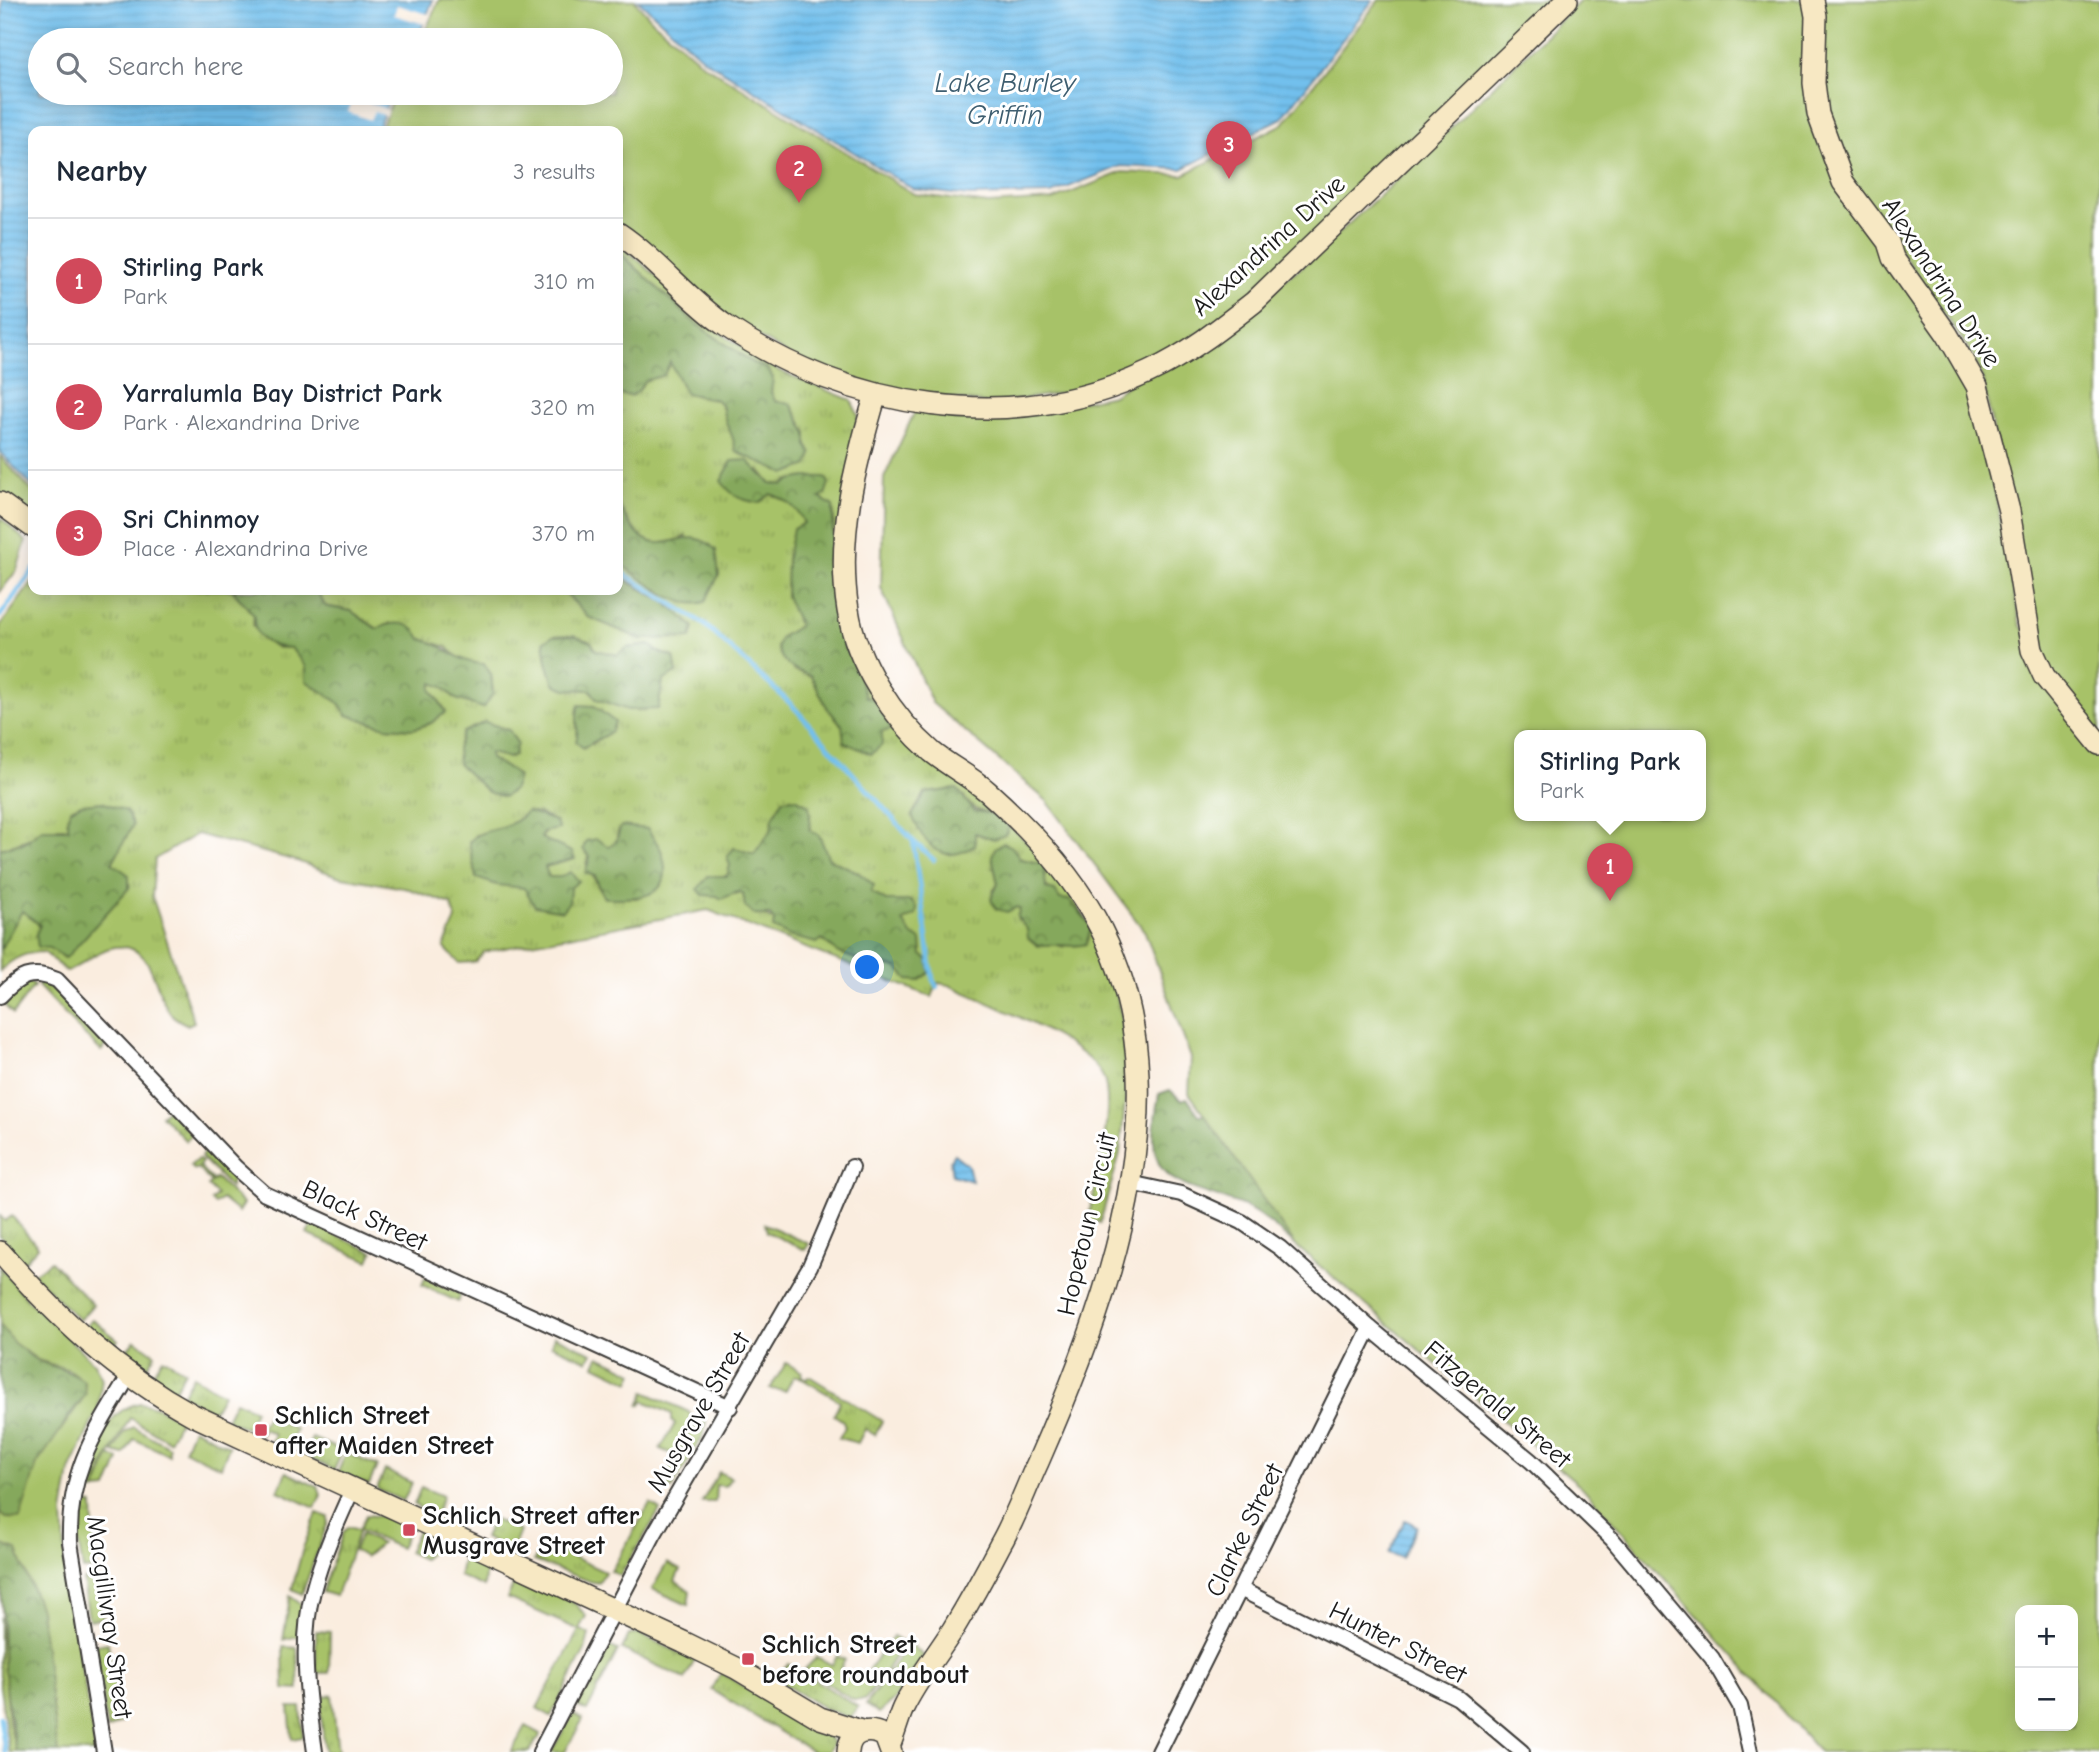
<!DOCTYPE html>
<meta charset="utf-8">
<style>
body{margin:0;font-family:"Comic Neue",sans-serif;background:#f2f2f3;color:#1f2937}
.controls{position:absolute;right:21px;bottom:21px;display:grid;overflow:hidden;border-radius:14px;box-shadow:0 4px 18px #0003}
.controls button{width:63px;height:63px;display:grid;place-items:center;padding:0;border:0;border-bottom:2px solid #e0e1e3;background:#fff;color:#1f2937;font:35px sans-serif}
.you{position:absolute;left:868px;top:968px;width:24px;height:24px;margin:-18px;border:5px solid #fff;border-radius:50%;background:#1a73e8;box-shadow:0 0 0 10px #1a73e833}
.badge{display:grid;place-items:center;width:46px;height:46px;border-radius:50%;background:#d1495b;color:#fff;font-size:23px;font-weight:700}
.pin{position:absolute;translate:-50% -58px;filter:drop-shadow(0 2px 4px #0008)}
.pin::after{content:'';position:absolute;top:37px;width:24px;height:21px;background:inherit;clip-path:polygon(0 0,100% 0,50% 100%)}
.popup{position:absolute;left:1514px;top:730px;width:192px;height:91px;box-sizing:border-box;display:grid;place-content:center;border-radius:14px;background:#fff;filter:drop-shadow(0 2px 5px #0005);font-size:23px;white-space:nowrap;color:#747a83}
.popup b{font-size:26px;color:#1f2937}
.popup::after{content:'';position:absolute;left:50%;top:100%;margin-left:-14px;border:14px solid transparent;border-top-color:#fff}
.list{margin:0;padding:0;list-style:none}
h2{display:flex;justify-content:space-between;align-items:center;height:91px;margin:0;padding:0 28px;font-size:30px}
h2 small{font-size:23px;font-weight:400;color:#747a83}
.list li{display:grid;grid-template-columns:46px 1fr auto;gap:21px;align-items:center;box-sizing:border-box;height:126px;padding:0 28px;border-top:2px solid #e0e1e3}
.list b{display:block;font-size:26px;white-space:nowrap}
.list p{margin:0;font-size:23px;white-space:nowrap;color:#747a83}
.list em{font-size:23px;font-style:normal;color:#747a83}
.icon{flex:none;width:38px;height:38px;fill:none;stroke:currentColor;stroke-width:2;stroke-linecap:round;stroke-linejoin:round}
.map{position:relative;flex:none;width:2099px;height:1752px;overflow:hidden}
.search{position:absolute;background:#fff;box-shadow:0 4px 18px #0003;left:28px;top:28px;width:595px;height:77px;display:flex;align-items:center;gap:18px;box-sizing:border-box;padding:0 24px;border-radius:38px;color:#747a83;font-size:26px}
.panel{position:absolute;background:#fff;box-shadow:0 4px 18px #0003;left:28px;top:126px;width:595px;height:469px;border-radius:14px}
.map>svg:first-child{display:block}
</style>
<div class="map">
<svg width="2099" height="1752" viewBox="0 0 2099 1752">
<defs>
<pattern id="grass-tufts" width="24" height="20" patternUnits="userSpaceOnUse" patternTransform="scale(1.75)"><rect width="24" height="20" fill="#a7c268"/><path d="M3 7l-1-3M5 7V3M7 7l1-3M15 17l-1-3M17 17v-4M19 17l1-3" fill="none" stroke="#8fa65a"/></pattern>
<pattern id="forest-crowns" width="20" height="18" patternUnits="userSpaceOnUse" patternTransform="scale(1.75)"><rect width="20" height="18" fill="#85a85c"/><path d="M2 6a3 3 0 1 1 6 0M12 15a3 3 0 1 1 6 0" fill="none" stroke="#6c884b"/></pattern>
<pattern id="water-rules" width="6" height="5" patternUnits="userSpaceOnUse" patternTransform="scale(1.75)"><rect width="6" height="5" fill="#72c0ed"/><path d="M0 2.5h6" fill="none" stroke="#62a4cb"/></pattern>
</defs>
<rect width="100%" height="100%" fill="#fff"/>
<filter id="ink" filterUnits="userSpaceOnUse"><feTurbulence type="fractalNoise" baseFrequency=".0143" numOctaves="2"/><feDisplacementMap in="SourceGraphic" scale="14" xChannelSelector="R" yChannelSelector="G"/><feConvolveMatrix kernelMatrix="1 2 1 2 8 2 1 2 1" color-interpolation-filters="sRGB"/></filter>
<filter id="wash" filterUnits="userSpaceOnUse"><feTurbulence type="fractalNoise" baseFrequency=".00686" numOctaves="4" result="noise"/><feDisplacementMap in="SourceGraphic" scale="28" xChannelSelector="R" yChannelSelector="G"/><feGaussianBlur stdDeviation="1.57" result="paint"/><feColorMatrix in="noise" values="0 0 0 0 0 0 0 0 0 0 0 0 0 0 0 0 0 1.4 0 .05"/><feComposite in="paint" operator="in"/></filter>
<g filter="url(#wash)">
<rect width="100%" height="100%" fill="#faeddf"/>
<g fill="url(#grass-tufts)" stroke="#626f42" stroke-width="2" fill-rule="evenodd">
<path d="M618,242L718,331L777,370L851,400L858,415L836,573L862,669L973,789L1056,871L1106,950L1122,1018L1126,1093L1120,1153L1100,1223L1088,1219C1095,1188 1117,1102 1102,1075C1084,1041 985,1002 949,985L938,983L932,997L708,910L484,952L475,962L459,963L444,947L456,919L451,904L409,889L337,876L297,861L197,834L155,859L152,896L194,1022L188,1025C182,1022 175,1019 170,1013C153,991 156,943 115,947C96,950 84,964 67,972L44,952C26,952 13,958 0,971V950L21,911C44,920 42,942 63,958L132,825L58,828L0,849V626L33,581V590H232L254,615L253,626L277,648H291L306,667L307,681L338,702L347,715L386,727L413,729L431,723L446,711L431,689L433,683L443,687L456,699L493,694L491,674L463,662L447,647L421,639L390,623L378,629L351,611L325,606L317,592L310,590H563L588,617L641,639L694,627L646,589L618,576V562L679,600L712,586L719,575L686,536C649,555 633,534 618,503V394L631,396L639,390L644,381L670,361C687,385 681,397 717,400C725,410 736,439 736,452L745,456L811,454L807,445V433L791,404L775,401L771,392L773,378L767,368L753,363L695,323L618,251ZM759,469L770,483L783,485L789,480L825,477L820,498L833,506L834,515L832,602L845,650L855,662L865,697L842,725L828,709L811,676L793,670L781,637L799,626C781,581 783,567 804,523C797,506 787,500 770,494ZM573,635L591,642L596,650L617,655L627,648L650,645L658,652L674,657L658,693L596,699L591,690L566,689L547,662L553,636ZM594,706L605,716L610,732L602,735L593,744L576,742ZM485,722L514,754L509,758L490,752L489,759ZM957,789C969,802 973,815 993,811L985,837L975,833L929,843L912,815L925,793ZM783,799L810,820L811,831L829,859L858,872L871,892L886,901H911L916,915L902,921L922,955L908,980L898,968L864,963L837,952L822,939L816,943C794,937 778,915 755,915L743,893L717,896L708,876H727L739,850L754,854L771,830ZM537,813L555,821L541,838L566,851L560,862L544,867L549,877L578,881L535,906L525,888L513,885L475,835L505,828ZM618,831L637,898H604L586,863L590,856L616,842ZM1012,847L1021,859L1044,864L1043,883L1060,899L1064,947C1045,942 1030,932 1017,917L1020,909L993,891L998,884L992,856Z"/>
<path d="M30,982L34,986L13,1014L4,1005L17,988Z"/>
<path d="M41,982L55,988L79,1016L74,1024L38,986Z"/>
<path d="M81,1016L108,1044L101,1051L74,1025Z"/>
<path d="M168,1109L192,1135L186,1141L161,1115Z"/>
<path d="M206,1149L233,1178L230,1187L201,1157Z"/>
<path d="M0,1216L5,1221L12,1216L38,1247L24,1262L0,1236Z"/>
<path d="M312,1224L373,1252L369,1261L307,1234Z"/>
<path d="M51,1261L93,1305L79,1320L33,1274Z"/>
<path d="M425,1278L461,1294L458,1302L422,1285Z"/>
<path d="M92,1319L118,1340L111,1349L85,1326Z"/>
<path d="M554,1336L592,1353L588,1361L551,1345Z"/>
<path d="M135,1340L155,1354L144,1372L122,1356Z"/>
<path d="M599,1356L634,1373L630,1382L595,1365Z"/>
<path d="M163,1358L185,1371L174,1391L151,1377Z"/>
<path d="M786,1363L802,1372L801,1376L807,1379L809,1376L882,1421L875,1435L865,1429L858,1443L839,1438L845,1427L843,1421L834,1415L840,1401L797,1376L793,1377L786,1391L770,1389Z"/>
<path d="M193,1376L223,1394L213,1412L182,1395Z"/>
<path d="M235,1401L255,1410L247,1429L226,1419Z"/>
<path d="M140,1403L159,1408L180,1420L169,1441L130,1418L101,1470L95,1491L81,1489C91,1457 103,1410 140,1403Z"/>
<path d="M267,1415L296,1429L287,1448L271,1441L274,1434L264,1429L260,1435L257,1434Z"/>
<path d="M700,1417L706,1420L704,1434L672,1489L662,1482Z"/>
<path d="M193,1428L229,1446L221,1467L184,1450Z"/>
<path d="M312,1438L343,1451L334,1470L304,1455Z"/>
<path d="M346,1453L377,1466L369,1485L338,1472Z"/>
<path d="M385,1470L412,1483L403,1501L377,1489Z"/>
<path d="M286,1472L318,1487L321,1495L315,1508L278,1491Z"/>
<path d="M421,1487L443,1496L435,1515L414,1505Z"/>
<path d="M81,1502L93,1505L95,1569L83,1570L78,1540Z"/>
<path d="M650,1503L660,1510L620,1576L611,1571Z"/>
<path d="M317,1513L328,1517V1522L302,1594L292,1589L303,1548Z"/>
<path d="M366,1515L388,1517L410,1527L400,1548L359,1530L336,1596L322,1592L343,1532L348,1527L359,1530Z"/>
<path d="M492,1519L520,1531L512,1551L484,1538Z"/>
<path d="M361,1534L381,1544L365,1557L354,1550Z"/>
<path d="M542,1543L605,1572L599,1583L592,1582L534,1561Z"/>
<path d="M464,1553L486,1564L484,1587L459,1576Z"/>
<path d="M667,1563L680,1570L675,1581L690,1592L688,1605L652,1589Z"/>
<path d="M97,1578L103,1618L89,1620L83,1580Z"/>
<path d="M517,1578L573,1601L586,1616L579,1629L589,1634L585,1650L551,1716L537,1708L579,1630L507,1598Z"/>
<path d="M290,1596L302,1605L298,1636L283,1640Z"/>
<path d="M316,1631L330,1632L329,1673H316Z"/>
<path d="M639,1634L695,1660L685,1679L622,1649L629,1635Z"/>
<path d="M108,1643L121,1723L107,1729L95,1645Z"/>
<path d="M909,1643L924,1656L895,1699L879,1713L866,1705Z"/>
<path d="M608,1646L618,1650L587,1711L576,1706Z"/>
<path d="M283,1647L297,1648L299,1690L284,1689Z"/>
<path d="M788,1663L858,1707L850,1718L824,1708L777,1680Z"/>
<path d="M721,1673L830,1738L833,1743L828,1752H813L712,1690Z"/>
<path d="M332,1695L338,1752H325L319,1697Z"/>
<path d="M289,1707H301L303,1737L292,1739Z"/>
<path d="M573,1714L583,1719L565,1752H551Z"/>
<path d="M526,1726L541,1734L529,1752H511Z"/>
</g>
<g fill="url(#forest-crowns)" stroke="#50623c" stroke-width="2">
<path d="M618,251L695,323L753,363L767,368L773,378L771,392L775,401L791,404L807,434V445L812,454L808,465L785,474L735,451C736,435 723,425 723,408L717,400L685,393L670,362L664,375L644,381L639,390L631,396L618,394Z"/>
<path d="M747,460L770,483L783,485C794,476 811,476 825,477L829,483L825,495L820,498L833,506L832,602L845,650L855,662L865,696L875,700L890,726V730L882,732V745L871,754L844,742L842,725L828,709L811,676C794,670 782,665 777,647L781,637L799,626L786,596L787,558L793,529L804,523C797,507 787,500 771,494L759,503C741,500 732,496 721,481L732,461Z"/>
<path d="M618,503C655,582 678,513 716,550L719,575L705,602C676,611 641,577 618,562Z"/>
<path d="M618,576L665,602L694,627L691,638L641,639L588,617L563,590H618Z"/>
<path d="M232,590H310L317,591L325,606L351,611L377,629C394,621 412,620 421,639C448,645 456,663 484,664L491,674L493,694L483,708L456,699L443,687L433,683L431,689L446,712L431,723L413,729L386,727L347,715L338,702L306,681V667L291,648C269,648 252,638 254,615Z"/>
<path d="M573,635L591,642L596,650L617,655L627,648L650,645L658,652L674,657L677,672L663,681L658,709L628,710L596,699L591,690L566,689L554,684L547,662L544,641L553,636Z"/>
<path d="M579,705L594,706L615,722L611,732L583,748L576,742C580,729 574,717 579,705Z"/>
<path d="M485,722L509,730L517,743L514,755L509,758L490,753V759L511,770L518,777L514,789L504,797L488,792L458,764L457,749L463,732Z"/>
<path d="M957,789L974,811L1001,815L1009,827L1005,835L994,839L975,833V845C944,867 924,846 912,815L926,793Z"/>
<path d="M795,798L809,805L811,831L819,835L829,859L858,872L874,885L871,892L886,901H911L917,908L916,915L903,921L911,934L921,940L922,955L928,959L930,972L919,981L908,980L898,968L886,964L877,966L837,952L822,939L817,943L792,937L773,928L774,920L770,915H755L745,907L743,893L737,892L721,899L717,896L703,895L698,889L708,876H727L730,865L727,857L734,848L754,854L771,830L773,817L783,799Z"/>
<path d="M102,802L126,811L133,825L112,863L129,875V888L66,958L49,948L38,947L36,934L40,925L22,911L0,950V849L25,842L42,829H69L67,819L71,809L81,804Z"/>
<path d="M527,811L555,821L559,829L543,832L541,838L572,852L575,859L545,867L549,877H561L570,872L579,881L570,888L569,902L562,911L535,906L524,888L497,885L476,878L469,842C484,825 507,834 527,811Z"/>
<path d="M621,826L648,829C652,838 660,845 662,853C677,901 636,898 604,898L595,876L585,873L590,857L583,849L586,841L597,839L609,847L616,841Z"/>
<path d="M1004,843L1012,847L1021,859L1044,864L1046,889L1055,891L1060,899L1069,900L1092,926L1086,944C1069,949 1055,942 1038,946L1028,938L1027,929L1017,917L1020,909L1017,907L1007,912L996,909L991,899L998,884L992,856L995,848Z"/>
<path d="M1170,1090L1181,1100L1187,1098L1199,1115L1226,1112L1296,1246C1279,1231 1260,1212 1239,1204C1167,1179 1142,1183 1159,1094Z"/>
<path d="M0,1324C13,1335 20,1351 37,1360C54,1368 69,1370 84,1381L86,1394L67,1418L20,1519L6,1518L0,1513Z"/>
<path d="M0,1544L17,1550L40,1609L58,1752H16L4,1676Z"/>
</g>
<g fill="#a7c268" stroke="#626f42" stroke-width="2" fill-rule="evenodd">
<path d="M439,0H634L653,21L703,64L914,194L988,204L1053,200L1122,172L1183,175L1283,124L1379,0H1568L1260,297L1107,386L991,404L883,390L792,357L731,320L618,224V131H380L395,93H611V40H421Z"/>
<path d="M1581,0H1805L1818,140L1942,331L1982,422L2020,624L2099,747V1752H1820L1582,1487L1296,1246L1189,1093L1191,1058L1145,932L1047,801L932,703L881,588L884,478L915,411L971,417H1009L1113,395L1302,267L1418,160ZM1519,735H1701V815H1519ZM2020,1610H2073V1726H2020Z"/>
<path d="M1820,0H2099V732L2050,671L2038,645L1983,381L1973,355L1849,177L1824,109Z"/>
<path d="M0,456L33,492V517L0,492Z"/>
<path d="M0,517L26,541L17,570L0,592Z"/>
<path d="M198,1159L202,1162L199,1166L213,1181L216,1178L243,1204L238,1212L222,1199L215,1204L211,1201L217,1195L208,1186L211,1182L197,1168L194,1170L190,1166Z"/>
<path d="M765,1224L809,1244L805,1250L767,1232Z"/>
<path d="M0,1267L28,1300L94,1363L102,1379L98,1409L70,1471L63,1513L66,1576L96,1752H58L40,1609L17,1550L0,1544V1513L6,1518L20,1519L37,1464L86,1394L84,1381L69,1370L38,1360L14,1343L0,1324Z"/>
<path d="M645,1392L689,1412C698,1426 682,1443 675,1455L660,1449L675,1424L672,1422V1414L644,1401L639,1406Z"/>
<path d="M134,1427L169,1447V1455L134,1439L124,1455L113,1452L125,1432Z"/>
<path d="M110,1455L119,1460L107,1489L96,1490Z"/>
<path d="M719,1472L731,1478L725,1486L716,1485L715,1502H702Z"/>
<path d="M418,1530L437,1540L431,1552L423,1559L408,1552Z"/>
<path d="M0,1617L9,1722L16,1752H9L0,1686Z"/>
<path d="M893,1636L904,1642L884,1674L867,1672Z"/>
<path d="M837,1656L845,1660L840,1669L861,1682L865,1675L882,1677L865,1700H853L805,1669L817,1657L832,1665Z"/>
</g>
<g fill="url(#water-rules)" stroke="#476e84" stroke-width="2">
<path d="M2,0H433L417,40H40V93H391L377,131H33V487L0,452Z"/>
<path d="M638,0H1373L1282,118L1182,169L1121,166L1051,194L969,196L913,189L702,58Z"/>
<path d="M954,1154L968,1165L972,1181L952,1175L950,1160Z"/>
<path d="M1405,1520L1417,1526L1401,1558L1389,1553Z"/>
</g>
<g fill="#faeddf">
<path d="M397,5L431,15L427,25L394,15Z"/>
<path d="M354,97L388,110L386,116L374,111L370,120L348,112Z"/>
</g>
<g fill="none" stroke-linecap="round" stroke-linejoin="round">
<g stroke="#72c0ed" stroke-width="4.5">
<path d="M618,570L704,624L792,705L913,841L934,860"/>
<path d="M0,616L33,570"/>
<path d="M913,841L933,980L937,987"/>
<path d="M0,1717L5,1752"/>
</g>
</g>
</g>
<g filter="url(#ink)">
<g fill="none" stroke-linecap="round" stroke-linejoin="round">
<g stroke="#3d3b39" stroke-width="18">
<g id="street">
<path d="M0,996C19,976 31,969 57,980L236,1168L265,1194L730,1407"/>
<path d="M1130,1183L1181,1194L1242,1222L1280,1248L1370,1328L1531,1461L1612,1539L1712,1658L1740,1706L1750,1752"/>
<path d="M1242,1590L1458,1698L1522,1752"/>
<path d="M104,1752L70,1542C68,1471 94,1434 129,1376"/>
<path d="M315,1752C308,1700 299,1643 313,1591C322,1556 337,1523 352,1490"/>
<path d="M540,1752L653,1536L810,1266L852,1167"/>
<path d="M1159,1752L1370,1328"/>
</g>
</g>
<g stroke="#3d3b39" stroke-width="24">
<g id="secondary">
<path d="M1813,0L1816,16L1814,83L1818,114L1843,182L1888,242L1893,258L1947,334L1977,386L2009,511L2032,650L2044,676L2099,744"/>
<path d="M618,233C657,259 687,299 726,326C849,409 1012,437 1149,372C1188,354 1221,328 1254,302L1567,0"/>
<path d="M876,394C855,465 836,536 848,610C856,662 893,718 932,752C949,766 970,776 987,791C1078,872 1133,952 1138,1076C1143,1205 1089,1346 1038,1462C1025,1490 1015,1519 1000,1545C985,1574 969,1603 952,1631C936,1656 916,1681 903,1708C898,1719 895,1732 890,1744"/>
<path d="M0,503L33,527"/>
<path d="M0,1252C57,1317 116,1373 193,1415L683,1642L736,1668L820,1718L861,1731"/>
<path d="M848,1752C849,1731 868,1727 885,1736L891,1752"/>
</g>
</g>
<use href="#street" stroke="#fff" stroke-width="14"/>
<use href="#secondary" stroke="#f7e8c3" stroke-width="21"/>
</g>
</g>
<g fill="#d1495b" stroke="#fff" stroke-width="2.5">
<rect x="254" y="1423" width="14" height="14" rx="3.5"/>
<rect x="402" y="1523" width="14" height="14" rx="3.5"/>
<rect x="741" y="1652" width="14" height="14" rx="3.5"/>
</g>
<g text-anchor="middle" stroke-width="6" stroke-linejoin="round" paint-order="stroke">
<g font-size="26" fill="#1c1c1c" stroke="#fff">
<text transform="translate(1268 245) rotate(-42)" y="9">Alexandrina Drive</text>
<text transform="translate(1942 282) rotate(57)" y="9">Alexandrina Drive</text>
<text transform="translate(365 1215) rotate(25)" y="9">Black Street</text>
<text transform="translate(1086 1224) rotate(-77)" y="9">Hopetoun Circuit</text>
<text transform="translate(1498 1404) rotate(40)" y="9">Fitzgerald Street</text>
<text transform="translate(698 1412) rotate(-60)" y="9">Musgrave Street</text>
<text transform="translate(1244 1530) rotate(-64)" y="9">Clarke Street</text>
<text transform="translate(110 1617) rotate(82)" y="9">Macgillivray Street</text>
<text transform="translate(1398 1642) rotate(27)" y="9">Hunter Street</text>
</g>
<g font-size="26" font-weight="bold" fill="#1c1c1c" stroke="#fff" text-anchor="start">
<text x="275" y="1424">Schlich Street<tspan x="275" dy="30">after Maiden Street</tspan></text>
<text x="423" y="1524">Schlich Street after<tspan x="423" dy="30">Musgrave Street</tspan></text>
<text x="762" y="1653">Schlich Street<tspan x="762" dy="30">before roundabout</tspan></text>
</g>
<g font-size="28" font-style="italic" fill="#3e5e70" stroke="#fff">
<text x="1005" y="92">Lake Burley<tspan x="1005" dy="32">Griffin</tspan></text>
</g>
</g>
</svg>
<div class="controls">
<button>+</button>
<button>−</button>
</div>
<div class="you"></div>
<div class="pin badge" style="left:1610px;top:901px">1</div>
<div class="popup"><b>Stirling Park</b>Park</div>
<div class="pin badge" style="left:799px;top:203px">2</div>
<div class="pin badge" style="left:1229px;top:179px">3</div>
<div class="search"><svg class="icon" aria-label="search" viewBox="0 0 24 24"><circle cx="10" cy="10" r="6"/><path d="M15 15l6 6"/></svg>Search here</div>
<section class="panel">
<h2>Nearby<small>3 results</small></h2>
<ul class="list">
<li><span class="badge">1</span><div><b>Stirling Park</b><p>Park</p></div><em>310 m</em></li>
<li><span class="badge">2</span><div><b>Yarralumla Bay District Park</b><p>Park · Alexandrina Drive</p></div><em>320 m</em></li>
<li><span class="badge">3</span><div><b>Sri Chinmoy</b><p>Place · Alexandrina Drive</p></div><em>370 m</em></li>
</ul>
</section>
</div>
